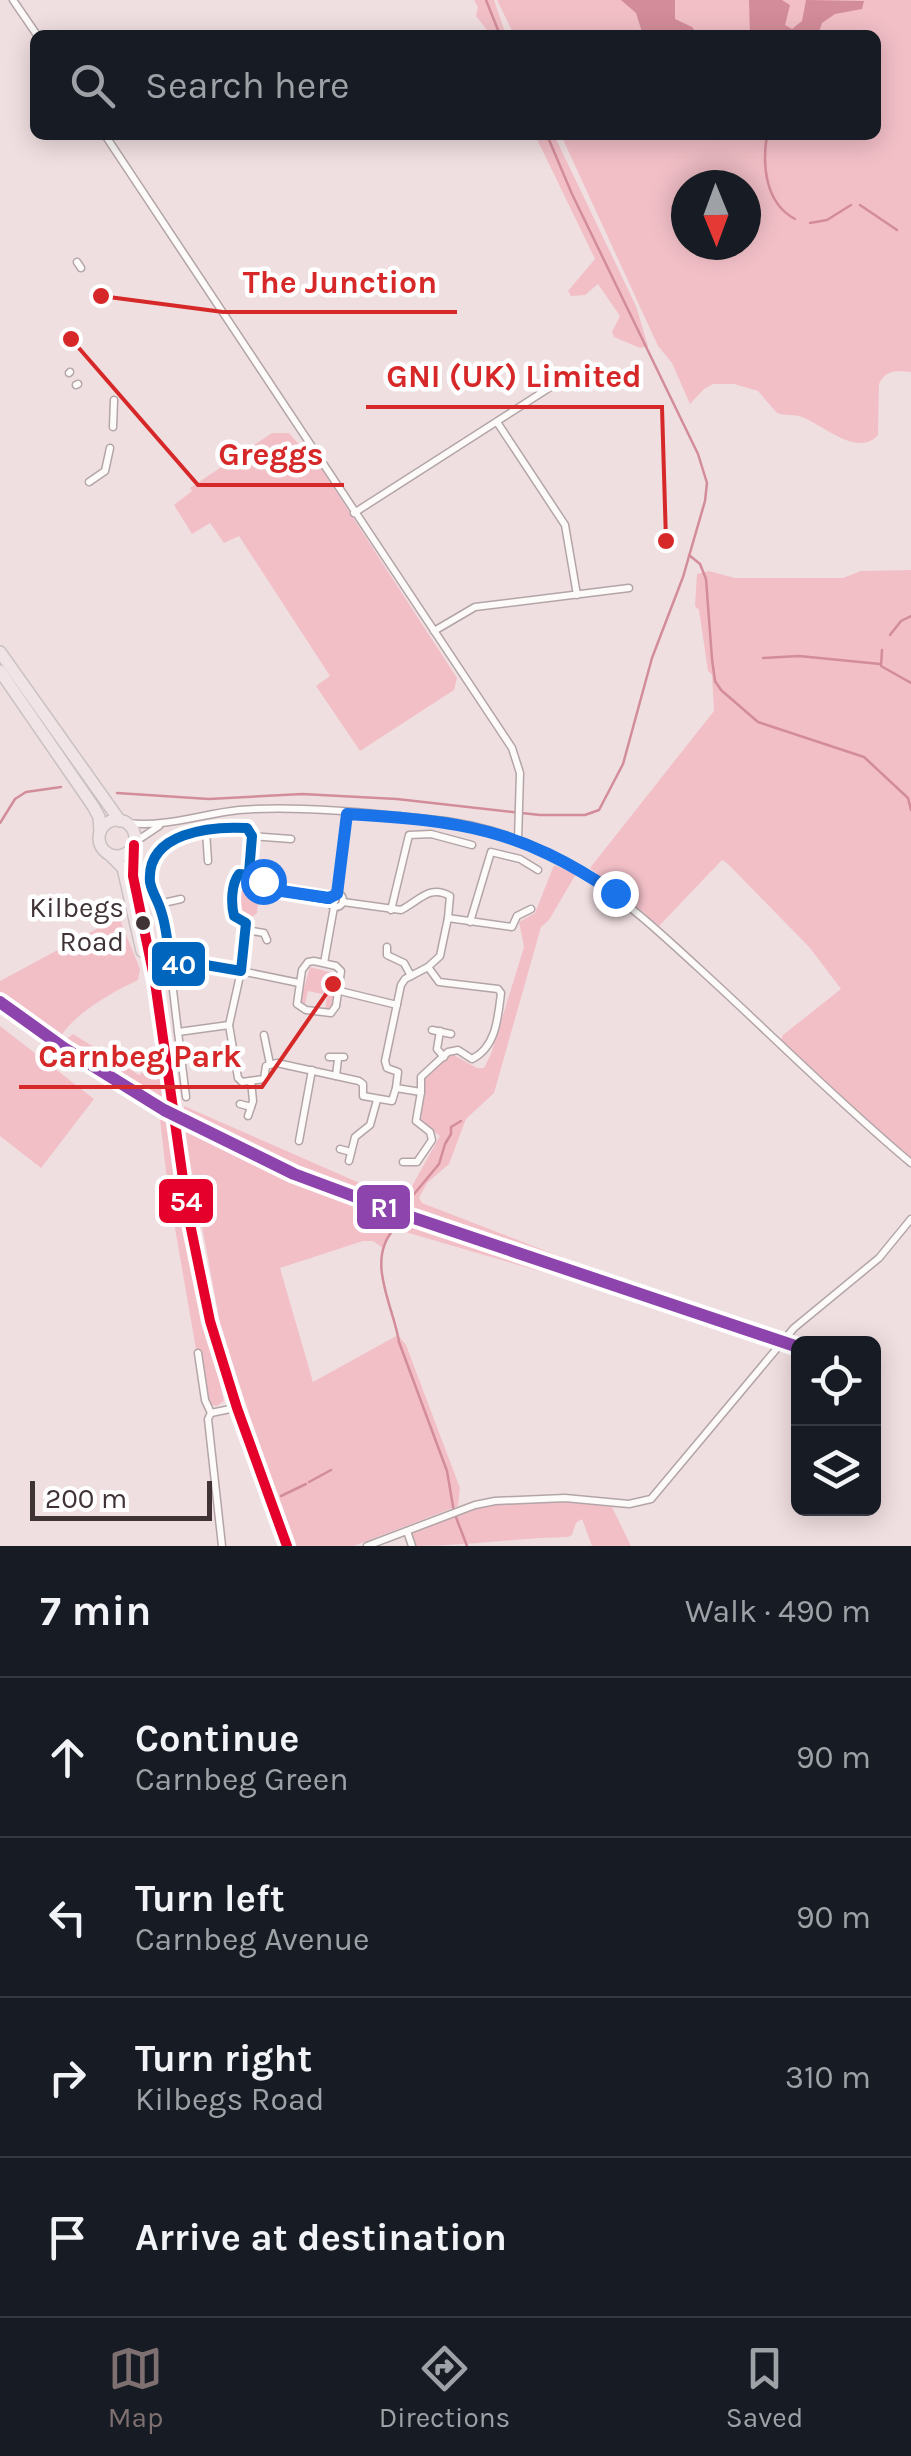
<!DOCTYPE html>
<meta charset="utf-8">
<style>
body{margin:0;font-family:Karla,sans-serif;background:#242831;color:#f1f3f6}
.controls{position:absolute;right:30px;bottom:30px;display:grid;overflow:hidden;border-radius:15px;box-shadow:0 5px 25px #0003}
.controls button{width:90px;height:90px;display:grid;place-items:center;padding:0;border:0;border-bottom:2px solid #363941;background:#171b24;color:#f1f3f6;font:50px sans-serif}
.compass{position:absolute;left:671px;top:170px;width:90px;height:90px;border-radius:50%;background:#171b24;box-shadow:0 5px 25px #0003;rotate:179deg}
.scale{position:absolute;left:30px;bottom:25px;width:182px;box-sizing:border-box;padding-left:10px;border:5px solid #403335;border-top:0;font-size:28px;line-height:35px;white-space:nowrap;color:#403335;-webkit-text-stroke:8px #fff;paint-order:stroke}
.stop{position:absolute;width:30px;height:30px;margin:-22px;border:8px solid #1a73e8;border-radius:50%;background:#fff}
.stop.end{background:#1a73e8;border-color:#fff;box-shadow:0 2px 10px #0008}
.list{margin:0;padding:0;list-style:none}
h2{display:flex;justify-content:space-between;align-items:center;height:130px;margin:0;padding:0 40px;font-size:42px}
h2 small{font-size:32px;font-weight:400;color:#9ea1a6}
.list li{display:grid;grid-template-columns:65px 1fr auto;gap:30px;align-items:center;box-sizing:border-box;height:160px;padding:0 40px;border-top:2px solid #363941}
.list b{display:block;font-size:38px;white-space:nowrap}
.list p{margin:0;font-size:32px;white-space:nowrap;color:#9ea1a6}
.list em{font-size:32px;font-style:normal;color:#9ea1a6}
.icon{flex:none;width:55px;height:55px;fill:none;stroke:currentColor;stroke-width:2;stroke-linecap:round;stroke-linejoin:round}
.map{position:relative;flex:none;width:911px;height:1546px;overflow:hidden}
.search{position:absolute;background:#171b24;box-shadow:0 5px 25px #0003;left:30px;right:30px;top:30px;height:110px;display:flex;align-items:center;gap:25px;box-sizing:border-box;padding:0 35px;border-radius:15px;color:#9ea1a6;font-size:38px}
.sheet{height:770px;background:#171b24}
nav{display:flex;justify-content:space-around;align-items:center;box-sizing:border-box;height:140px;border-top:2px solid #363941;background:#171b24;font-size:28px;color:#9ea1a6}
nav a{display:grid;justify-items:center;gap:5px}
nav .on{color:#7e6f71}
.map>svg:first-child{display:block}
</style>
<div class="map">
<svg width="911" height="1546" viewBox="0 0 911 1546">
<rect width="100%" height="100%" fill="#f0dfe1"/>
<g fill="#f2bfc7" fill-rule="evenodd">
<path d="M474,0H494L506,35H491L476,16L478,7Z"/>
<path d="M497,0H911V372C897,371 886,369 879,384L878,435C858,458 823,425 802,417C794,414 786,416 777,413L758,391L734,384H713L704,389L690,404L672,363L658,346L561,135H876V35H514ZM686,185H746V245H686Z"/>
<path d="M535,135H554L636,306L648,346L640,348L614,337L612,332L620,316L598,284L585,295L571,296L568,291L595,259Z"/>
<path d="M272,433H289L310,457L315,459L457,678L454,690L360,751L316,686L330,676L239,536L224,543L210,523L192,534L174,505L192,491L190,488Z"/>
<path d="M911,570V1160L781,1040L783,1035L841,989L810,948L727,863L722,860L659,926L590,868L714,711L712,675L708,671L699,610L695,606L697,574L709,571L735,578H843L861,571Z"/>
<path d="M554,865L576,874L549,920L541,927L494,1093L466,1119L449,1164L427,1183L419,1198L422,1203L595,1270L371,1198L245,1145L184,1113V1106L403,1202L440,1136L421,1122L424,1079L452,1054L477,1068H484L491,1054L524,947L519,922L535,913Z"/>
<path d="M243,877L256,879L260,883L257,913L252,917L239,916L235,912L237,882Z"/>
<path d="M119,917L140,969L138,980C111,993 74,1013 59,1039L0,997V981Z"/>
<path d="M310,967L337,974L331,1010L325,1009L327,995L308,991L305,1004L300,1002Z"/>
<path d="M0,1026L94,1099L41,1168L0,1136Z"/>
<path d="M73,1034L139,1075L160,1060L164,1088L160,1100L63,1042Z"/>
<path d="M160,1120H168L184,1231L224,1401L217,1406L212,1405L209,1400L200,1352L196,1349L168,1188Z"/>
<path d="M184,1129L335,1198L635,1299L395,1229L383,1248L373,1241H363L280,1268L313,1382L398,1335L406,1345L460,1488L458,1506L354,1546H294L222,1334Z"/>
<path d="M568,1502L612,1507L631,1546H592L582,1519L576,1523L572,1535L568,1537C516,1538 466,1546 415,1546L410,1532L475,1508L498,1503Z"/>
</g>
<g fill="#d38c99">
<path d="M621,0H675V19L692,27L698,35H643L636,13Z"/>
<path d="M749,0H782L790,5L785,25L792,29L802,21L806,0L864,1L862,9L835,14L822,23L818,35H750Z"/>
</g>
<g fill="none" stroke-linecap="round" stroke-linejoin="round">
<g stroke="#d38c99" stroke-width="2.5">
<path d="M486,0L500,35"/>
<path d="M767,135C762,165 765,203 795,219"/>
<path d="M860,205L897,230"/>
<path d="M810,223L827,220L851,205"/>
<path d="M689,555L700,564L706,579L712,659L715,681L721,690L758,722L864,757L908,798L911,810"/>
<path d="M890,635L901,621L911,616"/>
<path d="M882,650L881,666L911,683"/>
<path d="M763,658L799,656L880,664"/>
<path d="M117,793L209,799L302,794L397,799L540,815H585L599,810L623,764L652,658L683,577L705,501L707,483L698,454L572,194L547,135"/>
<path d="M0,823L15,799L26,792L61,787"/>
<path d="M410,1199L439,1164L445,1144L451,1134V1127L461,1121"/>
<path d="M394,1229C365,1261 394,1307 399,1342L447,1471L454,1512L467,1546"/>
<path d="M309,1482L331,1470"/>
<path d="M281,1496L306,1484"/>
</g>
<g stroke="#b3a5a7" stroke-width="9">
<g id="street">
<path d="M13,0L37,35"/>
<path d="M105,135L512,748L520,773L518,840"/>
<path d="M77,262L81,268"/>
<path d="M69,373L70,372"/>
<path d="M76,385L78,384"/>
<path d="M497,422L565,525L577,595"/>
<path d="M113,427L114,400"/>
<path d="M89,482L105,471L110,448"/>
<path d="M354,513L563,379"/>
<path d="M434,631L475,607L629,588"/>
<path d="M127,823C165,828 201,814 239,810C296,805 370,813 428,819C555,830 628,903 716,984C781,1044 844,1107 911,1163"/>
<path d="M206,831L208,861"/>
<path d="M252,836L291,839"/>
<path d="M135,842L159,826"/>
<path d="M249,873L252,836L247,828C211,826 146,832 150,882C152,893 158,900 161,911C167,928 168,947 170,965L194,963L241,971L246,923L234,916C231,904 231,884 239,874L261,876L268,889L329,899"/>
<path d="M337,893L347,814"/>
<circle cx="336" cy="900" r="7"/>
<path d="M343,902L401,910C419,901 430,884 450,896L448,918L512,927L517,916L531,909"/>
<path d="M159,904L181,899"/>
<path d="M391,910L409,835L431,834L472,845"/>
<path d="M470,922L491,852L520,859L538,870"/>
<path d="M246,930L264,933L267,940"/>
<path d="M387,947V955L404,963L411,976"/>
<path d="M314,961L336,966L341,971L336,1006L331,1013L306,1010L297,1004L302,970L308,962Z"/>
<path d="M324,963L334,907"/>
<path d="M170,965L178,1032"/>
<path d="M428,967L439,982L498,989L501,993C498,1018 496,1047 472,1059L458,1050L448,1052L421,1077V1092L396,1088L398,1072L387,1068L385,1061L401,985L405,979Z"/>
<path d="M428,967L440,956L448,918"/>
<path d="M340,991L397,1005"/>
<path d="M229,1025L241,971L299,983"/>
<path d="M432,1030L451,1034"/>
<path d="M440,1031L437,1049L444,1057"/>
<path d="M264,1035L270,1064"/>
<path d="M329,1057H344"/>
<path d="M336,1076L338,1059"/>
<path d="M186,1097L178,1032L229,1025L238,1078L242,1082L264,1079L266,1066L277,1063L359,1081L363,1084V1096L392,1101L396,1088"/>
<path d="M240,1104L251,1107"/>
<path d="M248,1116L253,1101L251,1081"/>
<path d="M299,1141L312,1070"/>
<path d="M340,1149L351,1152"/>
<path d="M349,1161L355,1137L370,1125L377,1100"/>
<path d="M403,1162H417L432,1140L430,1132L416,1121L421,1092"/>
<path d="M198,1353L205,1400L211,1413"/>
<path d="M407,1531L412,1546"/>
<path d="M222,1546L208,1419L211,1413L235,1408"/>
<path d="M367,1546L475,1505L495,1501L565,1498L629,1504L651,1499L794,1328L879,1258L911,1219"/>
</g>
</g>
<g stroke="#c8c0c1" stroke-width="14">
<g id="highway">
<path d="M0,652L120,821"/>
<path d="M0,671L93,806L99,817L100,832"/>
<circle cx="117" cy="838" r="18"/>
<path d="M134,845L133,876L155,982L188,1214L210,1321L237,1408L287,1546"/>
<path d="M110,855L123,868L142,951"/>
</g>
</g>
<use href="#street" stroke="#fdfafa" stroke-width="6"/>
<use href="#highway" stroke="#f0e4e6" stroke-width="11"/>
<g stroke="#fff" stroke-width="18">
<path id="bus-1" d="M134,845L133,876L155,982L188,1214L210,1321L237,1408L287,1546"/>
</g>
<g stroke="#fff" stroke-width="18">
<path id="bus-2" d="M249,873L252,836L247,828C211,826 146,832 150,882C152,893 158,900 161,911C167,928 168,947 170,965L194,963L241,971L246,923L234,916C231,904 231,884 239,874L261,876L268,889L329,899"/>
</g>
<use href="#bus-1" stroke="#e4002b" stroke-width="10"/>
<use href="#bus-2" stroke="#0065bd" stroke-width="10"/>
<g stroke="#fff" stroke-width="20">
<path id="rail-1" d="M0,1002L64,1048L164,1110L294,1174L399,1213L798,1347"/>
</g>
<use href="#rail-1" stroke="#8e44ad" stroke-width="12"/>
</g>
<g fill="none" stroke-linecap="round" stroke-linejoin="round">
<path stroke="#1a73e8" stroke-width="12" d="M263,881L268,889L329,898L337,894L347,814C461,821 519,828 615,893"/>
</g>
<circle fill="#403335" stroke="#fff" stroke-width="4" cx="143" cy="923" r="9"/>
<g text-anchor="middle" stroke-width="9" stroke-linejoin="round" paint-order="stroke">
<g font-size="28" fill="#403335" stroke="#fff" text-anchor="end">
<text x="124" y="917">Kilbegs<tspan x="124" dy="34">Road</tspan></text>
</g>
</g>
<path fill="none" stroke="#d62828" stroke-width="4" d="M101 296L223 312H457M666 541L662 407H366M71 339L198 485H344M333 984L262 1087H19"/>
<g fill="#d62828" stroke="#fff" stroke-width="4">
<circle cx="101" cy="296" r="10"/>
<circle cx="666" cy="541" r="10"/>
<circle cx="71" cy="339" r="10"/>
<circle cx="333" cy="984" r="10"/>
</g>
<g font-size="32" text-anchor="middle" font-weight="bold" fill="#d62828" stroke="#fff" stroke-width="9" stroke-linejoin="round" paint-order="stroke">
<text x="340" y="293">The Junction</text>
<text x="514" y="387">GNI (UK) Limited</text>
<text x="271" y="465">Greggs</text>
<text x="140" y="1067">Carnbeg Park</text>
</g>
<g stroke="#fff" stroke-width="4">
<rect x="150" y="940" width="57" height="48" rx="10" fill="#0065bd"/>
<rect x="157" y="1177" width="58" height="48" rx="10" fill="#e4002b"/>
<rect x="355" y="1183" width="57" height="48" rx="10" fill="#8e44ad"/>
</g>
<g font-size="28" text-anchor="middle" font-weight="bold" fill="#fff">
<text x="179" y="974">40</text>
<text x="186" y="1211">54</text>
<text x="384" y="1217">R1</text>
</g>
</svg>
<div class="controls">
<button><svg class="icon" aria-label="locate" viewBox="0 0 24 24"><circle cx="12" cy="12" r="6"/><path d="M12 2v4M12 18v4M2 12h4M18 12h4"/></svg></button>
<button><svg class="icon" aria-label="layers" viewBox="0 0 24 24"><path d="M12 4l9 5-9 5-9-5zM3 14l9 5 9-5"/></svg></button>
</div>
<svg class="compass" viewBox="-18 -18 36 36"><path d="M0-13l5 13h-10z" fill="#e53935"/><path d="M0 13l5-13h-10z" fill="#9ea1a6"/></svg>
<div class="scale">200 m</div>
<div class="stop" style="left:263px;top:881px"></div>
<div class="stop end" style="left:615px;top:893px"></div>
<div class="search"><svg class="icon" aria-label="search" viewBox="0 0 24 24"><circle cx="10" cy="10" r="6"/><path d="M15 15l6 6"/></svg>Search here</div>
</div>
<section class="sheet">
<h2>7 min<small>Walk · 490 m</small></h2>
<ul class="list">
<li><svg class="icon" aria-label="ahead" viewBox="0 0 24 24"><path d="M12 20V5M6 11l6-6 6 6"/></svg><div><b>Continue</b><p>Carnbeg Green</p></div><em>90 m</em></li>
<li><svg class="icon" aria-label="left" viewBox="0 0 24 24"><path d="M17 20v-9H6M10 6l-5 5 5 5"/></svg><div><b>Turn left</b><p>Carnbeg Avenue</p></div><em>90 m</em></li>
<li><svg class="icon" aria-label="right" viewBox="0 0 24 24"><path d="M7 20v-9h11M14 6l5 5-5 5"/></svg><div><b>Turn right</b><p>Kilbegs Road</p></div><em>310 m</em></li>
<li><svg class="icon" aria-label="arrive" viewBox="0 0 24 24"><path d="M6 21V4h12l-3 4 3 4H6"/></svg><div><b>Arrive at destination</b></div></li>
</ul>
</section>
<nav>
<a class="on"><svg class="icon" aria-label="map" viewBox="0 0 24 24"><path d="M3 6l6-2 6 2 6-2v14l-6 2-6-2-6 2zM9 4v14M15 6v14"/></svg>Map</a>
<a><svg class="icon" aria-label="directions" viewBox="0 0 24 24"><path d="M12 3l9 9-9 9-9-9zM9 14v-3h6M13 9l2 2-2 2"/></svg>Directions</a>
<a><svg class="icon" aria-label="saved" viewBox="0 0 24 24"><path d="M7 4h10v16l-5-4-5 4z"/></svg>Saved</a>
</nav>
